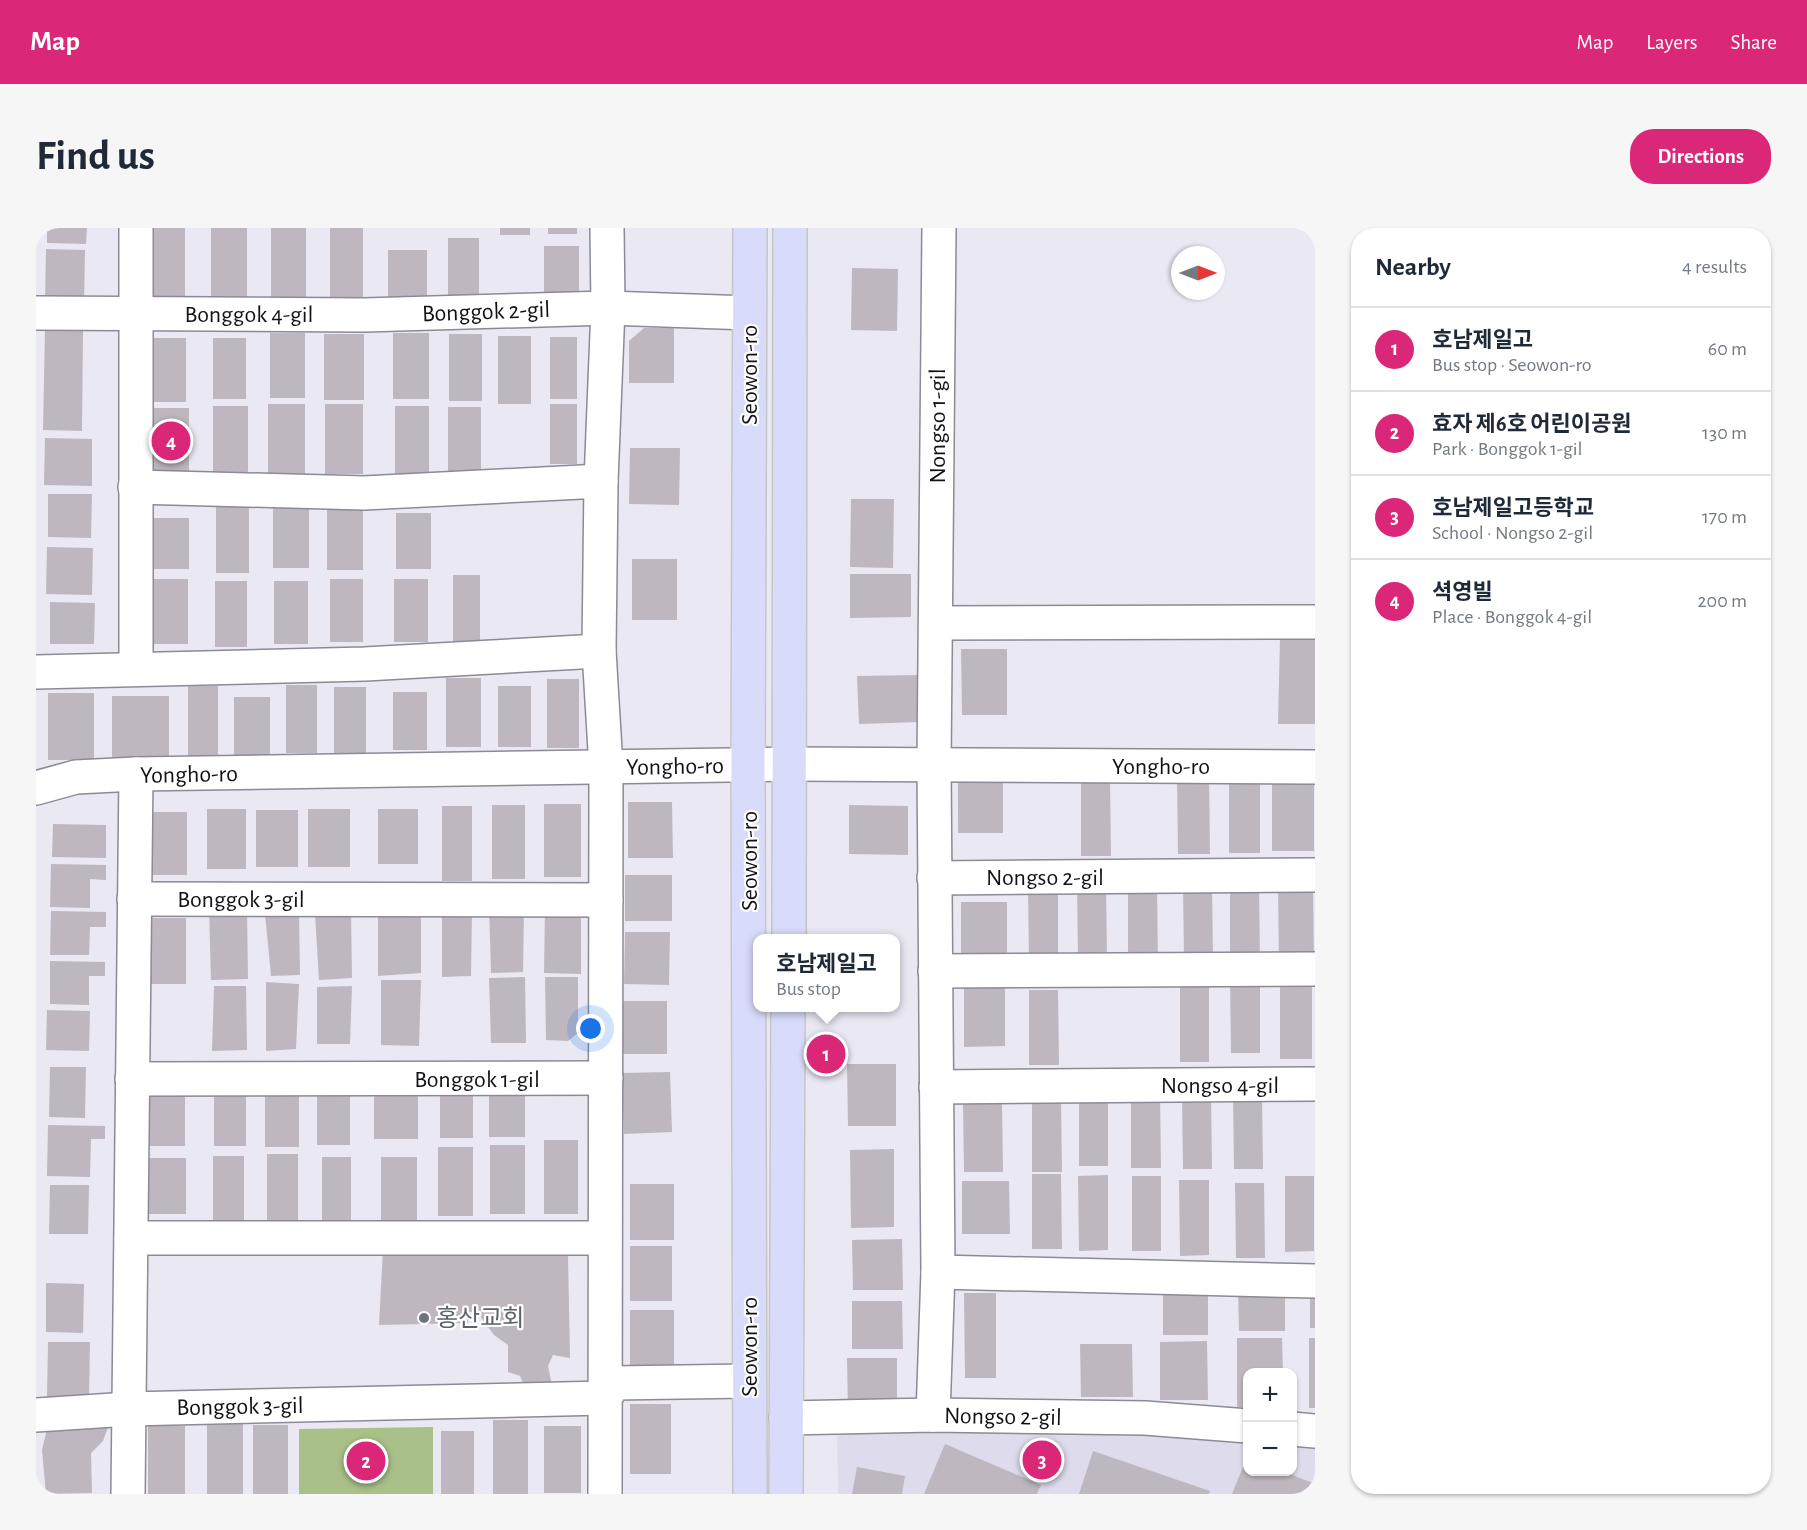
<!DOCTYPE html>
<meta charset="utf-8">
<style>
body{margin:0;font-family:"Alegreya Sans","Noto Sans KR",sans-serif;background:#f6f6f7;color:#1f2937}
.controls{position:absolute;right:18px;bottom:18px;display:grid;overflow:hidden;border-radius:12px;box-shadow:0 2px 4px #0004}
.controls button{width:54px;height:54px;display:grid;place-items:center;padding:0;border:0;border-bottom:2px solid #e0e1e3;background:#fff;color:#1f2937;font:30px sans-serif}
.compass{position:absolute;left:1135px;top:18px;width:54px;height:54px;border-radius:50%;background:#fff;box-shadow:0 2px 4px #0004;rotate:90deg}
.you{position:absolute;left:555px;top:801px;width:21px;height:21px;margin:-15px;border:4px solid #fff;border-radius:50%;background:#1a73e8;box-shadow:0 0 0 9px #1a73e833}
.badge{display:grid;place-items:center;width:39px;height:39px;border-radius:50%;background:#db2777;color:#fff;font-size:20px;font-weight:700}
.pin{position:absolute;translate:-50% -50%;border:3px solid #fff;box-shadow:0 2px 6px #0006}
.popup{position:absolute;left:717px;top:706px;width:147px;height:78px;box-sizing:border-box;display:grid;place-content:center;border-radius:12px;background:#fff;filter:drop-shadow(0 2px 4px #0005);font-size:20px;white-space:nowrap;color:#747a83}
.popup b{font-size:22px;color:#1f2937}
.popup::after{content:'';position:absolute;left:50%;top:100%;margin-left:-12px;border:12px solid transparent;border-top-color:#fff}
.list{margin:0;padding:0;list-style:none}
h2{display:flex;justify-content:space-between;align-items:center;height:78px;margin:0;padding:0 24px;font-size:26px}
h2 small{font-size:20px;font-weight:400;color:#747a83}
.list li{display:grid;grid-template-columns:39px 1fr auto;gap:18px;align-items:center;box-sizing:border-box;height:84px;padding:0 24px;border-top:2px solid #e0e1e3}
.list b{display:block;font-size:22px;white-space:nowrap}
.list p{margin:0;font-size:20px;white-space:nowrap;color:#747a83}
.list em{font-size:20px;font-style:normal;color:#747a83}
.map{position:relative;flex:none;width:1279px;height:1266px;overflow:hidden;border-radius:24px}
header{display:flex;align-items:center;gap:36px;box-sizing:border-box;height:84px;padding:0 30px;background:#db2777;color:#fff}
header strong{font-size:28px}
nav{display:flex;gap:33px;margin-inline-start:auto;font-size:21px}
.intro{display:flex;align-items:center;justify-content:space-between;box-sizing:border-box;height:144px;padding:0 36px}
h1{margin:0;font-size:42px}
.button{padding:15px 27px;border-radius:24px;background:#db2777;color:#fff;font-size:21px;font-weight:700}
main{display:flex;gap:36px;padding:0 36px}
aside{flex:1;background:#fff;border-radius:24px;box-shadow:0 2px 4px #0004}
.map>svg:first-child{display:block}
</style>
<header>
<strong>Map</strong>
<nav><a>Map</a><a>Layers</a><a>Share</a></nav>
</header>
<div class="intro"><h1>Find us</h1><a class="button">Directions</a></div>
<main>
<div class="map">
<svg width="1279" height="1266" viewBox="0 0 1279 1266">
<rect width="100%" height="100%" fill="#eae8f3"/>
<path fill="#dddbec" d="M942,1190L1211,1215L1212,1244H1256L1257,1219L1279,1221V1266H802L801,1191Z"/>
<path fill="#aac089" d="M397,1199V1266H263V1201Z"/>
<g fill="#beb7bf">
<path d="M11,0H51L50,16L11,15Z"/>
<rect x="110" y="0" width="39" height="70"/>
<rect x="175" y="0" width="36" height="78"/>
<rect x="235" y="0" width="35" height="76"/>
<rect x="294" y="0" width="33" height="74"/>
<rect x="464" y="0" width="30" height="7"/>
<rect x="512" y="0" width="29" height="6"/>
<rect x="412" y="10" width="31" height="68"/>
<rect x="508" y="18" width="35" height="60"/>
<path d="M10,21L49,22L48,77L9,76Z"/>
<rect x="352" y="22" width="39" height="53"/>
<path d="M816,40L862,41L861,103L815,102Z"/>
<path d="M608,100H638V155H593V113Z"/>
<path d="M9,102L47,103L46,203L7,202Z"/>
<rect x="234" y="105" width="35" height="65"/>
<rect x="357" y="105" width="36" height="66"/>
<rect x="288" y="106" width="40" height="66"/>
<rect x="413" y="106" width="33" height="67"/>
<rect x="462" y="108" width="33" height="68"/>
<rect x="514" y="109" width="27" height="62"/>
<rect x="117" y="110" width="33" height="64"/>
<rect x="177" y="110" width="33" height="61"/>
<rect x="232" y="176" width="37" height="71"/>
<rect x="289" y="176" width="38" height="70"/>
<rect x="514" y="176" width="27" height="60"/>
<rect x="177" y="178" width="35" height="69"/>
<rect x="359" y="178" width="34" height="69"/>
<rect x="412" y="179" width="33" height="65"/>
<rect x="117" y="180" width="36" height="66"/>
<path d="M9,210L56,211V258L8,257Z"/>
<path d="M594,220H644L643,277L593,276Z"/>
<path d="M12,266H56L55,310L12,309Z"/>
<path d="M815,271H858L857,340L814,339Z"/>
<rect x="237" y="277" width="36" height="63"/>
<rect x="180" y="278" width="33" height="67"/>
<rect x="291" y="282" width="36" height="60"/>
<rect x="360" y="285" width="35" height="56"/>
<rect x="110" y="290" width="43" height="51"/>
<path d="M11,319L57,320L56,367L10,366Z"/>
<rect x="596" y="331" width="45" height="61"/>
<path d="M814,346H875V389L814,390Z"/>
<rect x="417" y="347" width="27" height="68"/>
<rect x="111" y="351" width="41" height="65"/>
<rect x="294" y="351" width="33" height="63"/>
<rect x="358" y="351" width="34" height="63"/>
<rect x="179" y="353" width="32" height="66"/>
<rect x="238" y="353" width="34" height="63"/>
<path d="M14,374L59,375L58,416H14Z"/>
<path d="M1244,410H1279V496H1242Z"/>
<path d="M925,421H971V487H926Z"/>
<path d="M883,447L884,494L823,496L821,448Z"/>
<rect x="410" y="450" width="35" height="69"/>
<rect x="511" y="451" width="32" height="69"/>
<rect x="250" y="457" width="31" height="68"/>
<rect x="152" y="458" width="30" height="72"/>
<rect x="462" y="458" width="33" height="61"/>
<rect x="298" y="459" width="32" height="67"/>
<rect x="357" y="464" width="34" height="58"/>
<rect x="12" y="465" width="46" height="67"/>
<rect x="76" y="468" width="57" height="62"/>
<rect x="198" y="469" width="36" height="61"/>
<path d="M1278,544V623H1236V545Z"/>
<rect x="1193" y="545" width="31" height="80"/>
<path d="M1141,547H1173L1174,626H1142Z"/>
<rect x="922" y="550" width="45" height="55"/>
<path d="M1045,551H1074L1075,628H1045Z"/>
<path d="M592,574H636L637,630H592Z"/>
<rect x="508" y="576" width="37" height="73"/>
<rect x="456" y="577" width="33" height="74"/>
<path d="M813,577L872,578V627L813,626Z"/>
<rect x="406" y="578" width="30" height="75"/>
<rect x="171" y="581" width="39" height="60"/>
<rect x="272" y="581" width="42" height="58"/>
<rect x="342" y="581" width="40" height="55"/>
<rect x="220" y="582" width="42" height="57"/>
<rect x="111" y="584" width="40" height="63"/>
<path d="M17,596L70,597V630L16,629Z"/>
<path d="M15,636L70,637V652L54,651V680L14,679Z"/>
<rect x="589" y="647" width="47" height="46"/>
<path d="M1041,655H1070L1071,730H1042Z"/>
<path d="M1147,657H1176L1177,732H1148Z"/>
<path d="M992,658H1022V733H993Z"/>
<path d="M1092,658H1121L1122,733H1092Z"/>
<path d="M1194,658H1223L1224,733H1194Z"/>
<path d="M1242,658H1277L1278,735H1243Z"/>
<path d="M925,674H971V728L925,729Z"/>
<path d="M453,678L488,680L487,744L455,745Z"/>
<path d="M173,680H211L212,751L175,752Z"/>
<path d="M509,680H545V746L508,745Z"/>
<path d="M15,683L70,684V699H54L53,727H14Z"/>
<path d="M315,683L316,750L283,752L279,686Z"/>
<path d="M436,683L435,748L406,749V684Z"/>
<path d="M263,684L264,747L235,748L229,686Z"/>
<path d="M342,684H385V745L342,748Z"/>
<rect x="112" y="690" width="38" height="66"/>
<path d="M589,704H634L633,757L588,756Z"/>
<path d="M14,733L69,734V748H53V777L14,776Z"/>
<path d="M1276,748V831H1244V749Z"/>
<path d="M489,749L490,815H455L453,750Z"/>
<path d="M509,749H542V805L532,813L510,812Z"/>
<path d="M1194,749H1224V825H1195Z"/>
<path d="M345,752H385L383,818L345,817Z"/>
<path d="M230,754L263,756L260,821L230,823Z"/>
<path d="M178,758H210L211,822L176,823Z"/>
<path d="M316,758L314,816H281V759Z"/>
<path d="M928,758H969V818L928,819Z"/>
<rect x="1144" y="759" width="29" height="75"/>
<path d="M993,762H1022L1023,837H993Z"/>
<rect x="587" y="773" width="44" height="53"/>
<path d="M11,782L54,783L53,823L10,822Z"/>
<path d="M811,836H860V898H812Z"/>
<path d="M14,839H50L49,890L13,889Z"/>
<path d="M634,844L636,904L588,906L586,845Z"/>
<rect x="281" y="856" width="33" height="61"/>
<rect x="178" y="857" width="32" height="61"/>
<rect x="229" y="857" width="34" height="62"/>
<rect x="404" y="857" width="33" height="53"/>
<rect x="338" y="859" width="44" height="52"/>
<rect x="453" y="859" width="36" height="50"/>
<rect x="1043" y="863" width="29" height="75"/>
<rect x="112" y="865" width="37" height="53"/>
<path d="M1095,865H1124L1125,940H1095Z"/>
<path d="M1226,865L1227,941H1198L1197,866Z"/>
<path d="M1146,866H1175L1176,941H1147Z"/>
<path d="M996,869H1025L1026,944H996Z"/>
<path d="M927,876H966L967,944H928Z"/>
<path d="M12,897L69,898V911H55L54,949L11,948Z"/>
<rect x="508" y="912" width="34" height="74"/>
<rect x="454" y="917" width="35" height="69"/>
<rect x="402" y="919" width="35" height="69"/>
<path d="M858,921V999L815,1000L814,922Z"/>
<rect x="231" y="926" width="31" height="69"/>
<rect x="177" y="928" width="31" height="69"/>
<rect x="286" y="929" width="29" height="63"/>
<rect x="345" y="929" width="36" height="64"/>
<rect x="109" y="930" width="41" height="56"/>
<path d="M996,946H1025L1026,1021H996Z"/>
<path d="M1072,947V1022L1043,1023L1042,948Z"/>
<rect x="1096" y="948" width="29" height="75"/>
<path d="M1249,948H1278V1023L1249,1024Z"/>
<path d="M1143,952H1173V1027L1144,1028Z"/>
<path d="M926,953H973L974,1006H926Z"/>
<path d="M1199,955H1228L1229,1030H1200Z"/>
<rect x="594" y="956" width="44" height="56"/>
<path d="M14,957H53L52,1006H13Z"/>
<path d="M866,1011L867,1062H817L816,1012Z"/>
<rect x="594" y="1018" width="42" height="55"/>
<path d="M521,1019L532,1027L534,1130L517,1127L512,1138L517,1162L490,1163L484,1148L472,1144V1117L458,1107L441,1084H432V1095L343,1097L347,1021Z"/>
<path d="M10,1055L48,1056L47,1105L10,1104Z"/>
<path d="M1172,1055V1107H1127V1056Z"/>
<path d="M1202,1060H1249V1103H1203Z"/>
<path d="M1279,1060V1100H1274V1061Z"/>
<path d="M928,1065H960V1150H929Z"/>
<path d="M816,1073H866L867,1121H816Z"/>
<rect x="594" y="1082" width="44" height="58"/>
<path d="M1201,1110H1246L1247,1144H1212V1179H1201Z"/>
<rect x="1273" y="1110" width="6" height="70"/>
<path d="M1171,1113L1172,1172H1124V1114Z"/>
<path d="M12,1114H54L53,1170L11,1169Z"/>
<path d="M1044,1116H1096L1097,1169H1045Z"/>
<path d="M811,1130H861V1186H812Z"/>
<rect x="594" y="1176" width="41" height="70"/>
<rect x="457" y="1192" width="35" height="74"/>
<path d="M74,1194L67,1213L55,1225L56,1265L10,1266L6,1222L12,1197Z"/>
<rect x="171" y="1196" width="36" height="70"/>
<rect x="217" y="1197" width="35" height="69"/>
<rect x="112" y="1198" width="37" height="68"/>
<rect x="508" y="1198" width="37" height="67"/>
<rect x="405" y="1203" width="33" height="63"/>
<path d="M909,1216L1005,1257L1001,1266H888Z"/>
<path d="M1057,1223L1174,1263L1173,1266H1043Z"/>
<path d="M1211,1229L1212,1244H1249L1279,1256V1266H1196Z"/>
<path d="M821,1239L869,1248L866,1266H816Z"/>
</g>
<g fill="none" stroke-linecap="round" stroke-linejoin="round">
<g stroke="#8c8a94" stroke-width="36">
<g id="minor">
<path d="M100,0V441"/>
<path d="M0,85L328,87L572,80L713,85"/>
<path d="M99,259L328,265L565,253"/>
<path d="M900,395L1279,394"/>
<path d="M0,444L329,436L563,423"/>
<path d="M0,560L40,549L100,546L754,536L1279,539"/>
<path d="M898,650L1279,647"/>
<path d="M98,671L570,672"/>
<path d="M899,743L1279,741"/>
<path d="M96,851L570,850"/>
<path d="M900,859L1279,856"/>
<path d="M95,1010H569"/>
<path d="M902,1044L1279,1053"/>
<path d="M569,1170L578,1155L713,1153"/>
<path d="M0,1187L93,1181L569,1170"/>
<path d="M897,1187L902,1044L898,537L903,0"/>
<path d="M750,1190L897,1187L1109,1190L1212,1198"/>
<path d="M1256,1201L1279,1203"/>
<path d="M92,1266L100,546"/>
<path d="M569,1266L570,539L563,423L565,253L572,80L571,0"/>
</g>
</g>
<g stroke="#c6c6c7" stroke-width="36">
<g id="major">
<path d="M714,0L712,537L714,1266"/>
<path d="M753,710L754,0"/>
<path d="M750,1266L752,780"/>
</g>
</g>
<use href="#minor" stroke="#fff" stroke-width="33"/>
<use href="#major" stroke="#d9dbfa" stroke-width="33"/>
</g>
<circle fill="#6b7280" stroke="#fff" stroke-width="2" cx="388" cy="1090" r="6"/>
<g text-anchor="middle" stroke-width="4.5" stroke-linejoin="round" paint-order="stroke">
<g font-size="24" fill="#121115" stroke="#fff">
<text transform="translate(450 83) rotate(-2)" y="8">Bonggok 2-gil</text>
<text x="213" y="94">Bonggok 4-gil</text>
<text transform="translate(713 147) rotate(-90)" y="8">Seowon-ro</text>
<text transform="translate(901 198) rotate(-90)" y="8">Nongso 1-gil</text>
<text transform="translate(639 538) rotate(-1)" y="8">Yongho-ro</text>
<text x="1125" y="546">Yongho-ro</text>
<text transform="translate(153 546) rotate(-1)" y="8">Yongho-ro</text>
<text transform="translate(713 633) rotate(-90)" y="8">Seowon-ro</text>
<text x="1009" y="657">Nongso 2-gil</text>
<text x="205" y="679">Bonggok 3-gil</text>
<text x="441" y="859">Bonggok 1-gil</text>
<text x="1184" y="865">Nongso 4-gil</text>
<text transform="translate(713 1119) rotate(-90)" y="8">Seowon-ro</text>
<text transform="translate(204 1178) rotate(-1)" y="8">Bonggok 3-gil</text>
<text transform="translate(967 1188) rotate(1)" y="8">Nongso 2-gil</text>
</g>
<g font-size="24" fill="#5b616d" stroke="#fff" text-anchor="start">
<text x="400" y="1098">홍산교회</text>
</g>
</g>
</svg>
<div class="controls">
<button>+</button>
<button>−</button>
</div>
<svg class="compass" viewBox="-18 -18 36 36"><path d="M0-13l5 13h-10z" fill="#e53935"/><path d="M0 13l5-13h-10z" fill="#747a83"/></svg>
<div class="you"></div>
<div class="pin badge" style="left:790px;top:826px">1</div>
<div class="popup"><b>호남제일고</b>Bus stop</div>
<div class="pin badge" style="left:330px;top:1233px">2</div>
<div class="pin badge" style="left:1006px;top:1232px">3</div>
<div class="pin badge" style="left:135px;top:213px">4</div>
</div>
<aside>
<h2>Nearby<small>4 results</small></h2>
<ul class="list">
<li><span class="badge">1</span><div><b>호남제일고</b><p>Bus stop · Seowon-ro</p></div><em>60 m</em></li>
<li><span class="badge">2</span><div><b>효자 제6호 어린이공원</b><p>Park · Bonggok 1-gil</p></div><em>130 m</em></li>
<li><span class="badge">3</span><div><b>호남제일고등학교</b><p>School · Nongso 2-gil</p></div><em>170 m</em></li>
<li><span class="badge">4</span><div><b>셕영빌</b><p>Place · Bonggok 4-gil</p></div><em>200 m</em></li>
</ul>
</aside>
</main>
